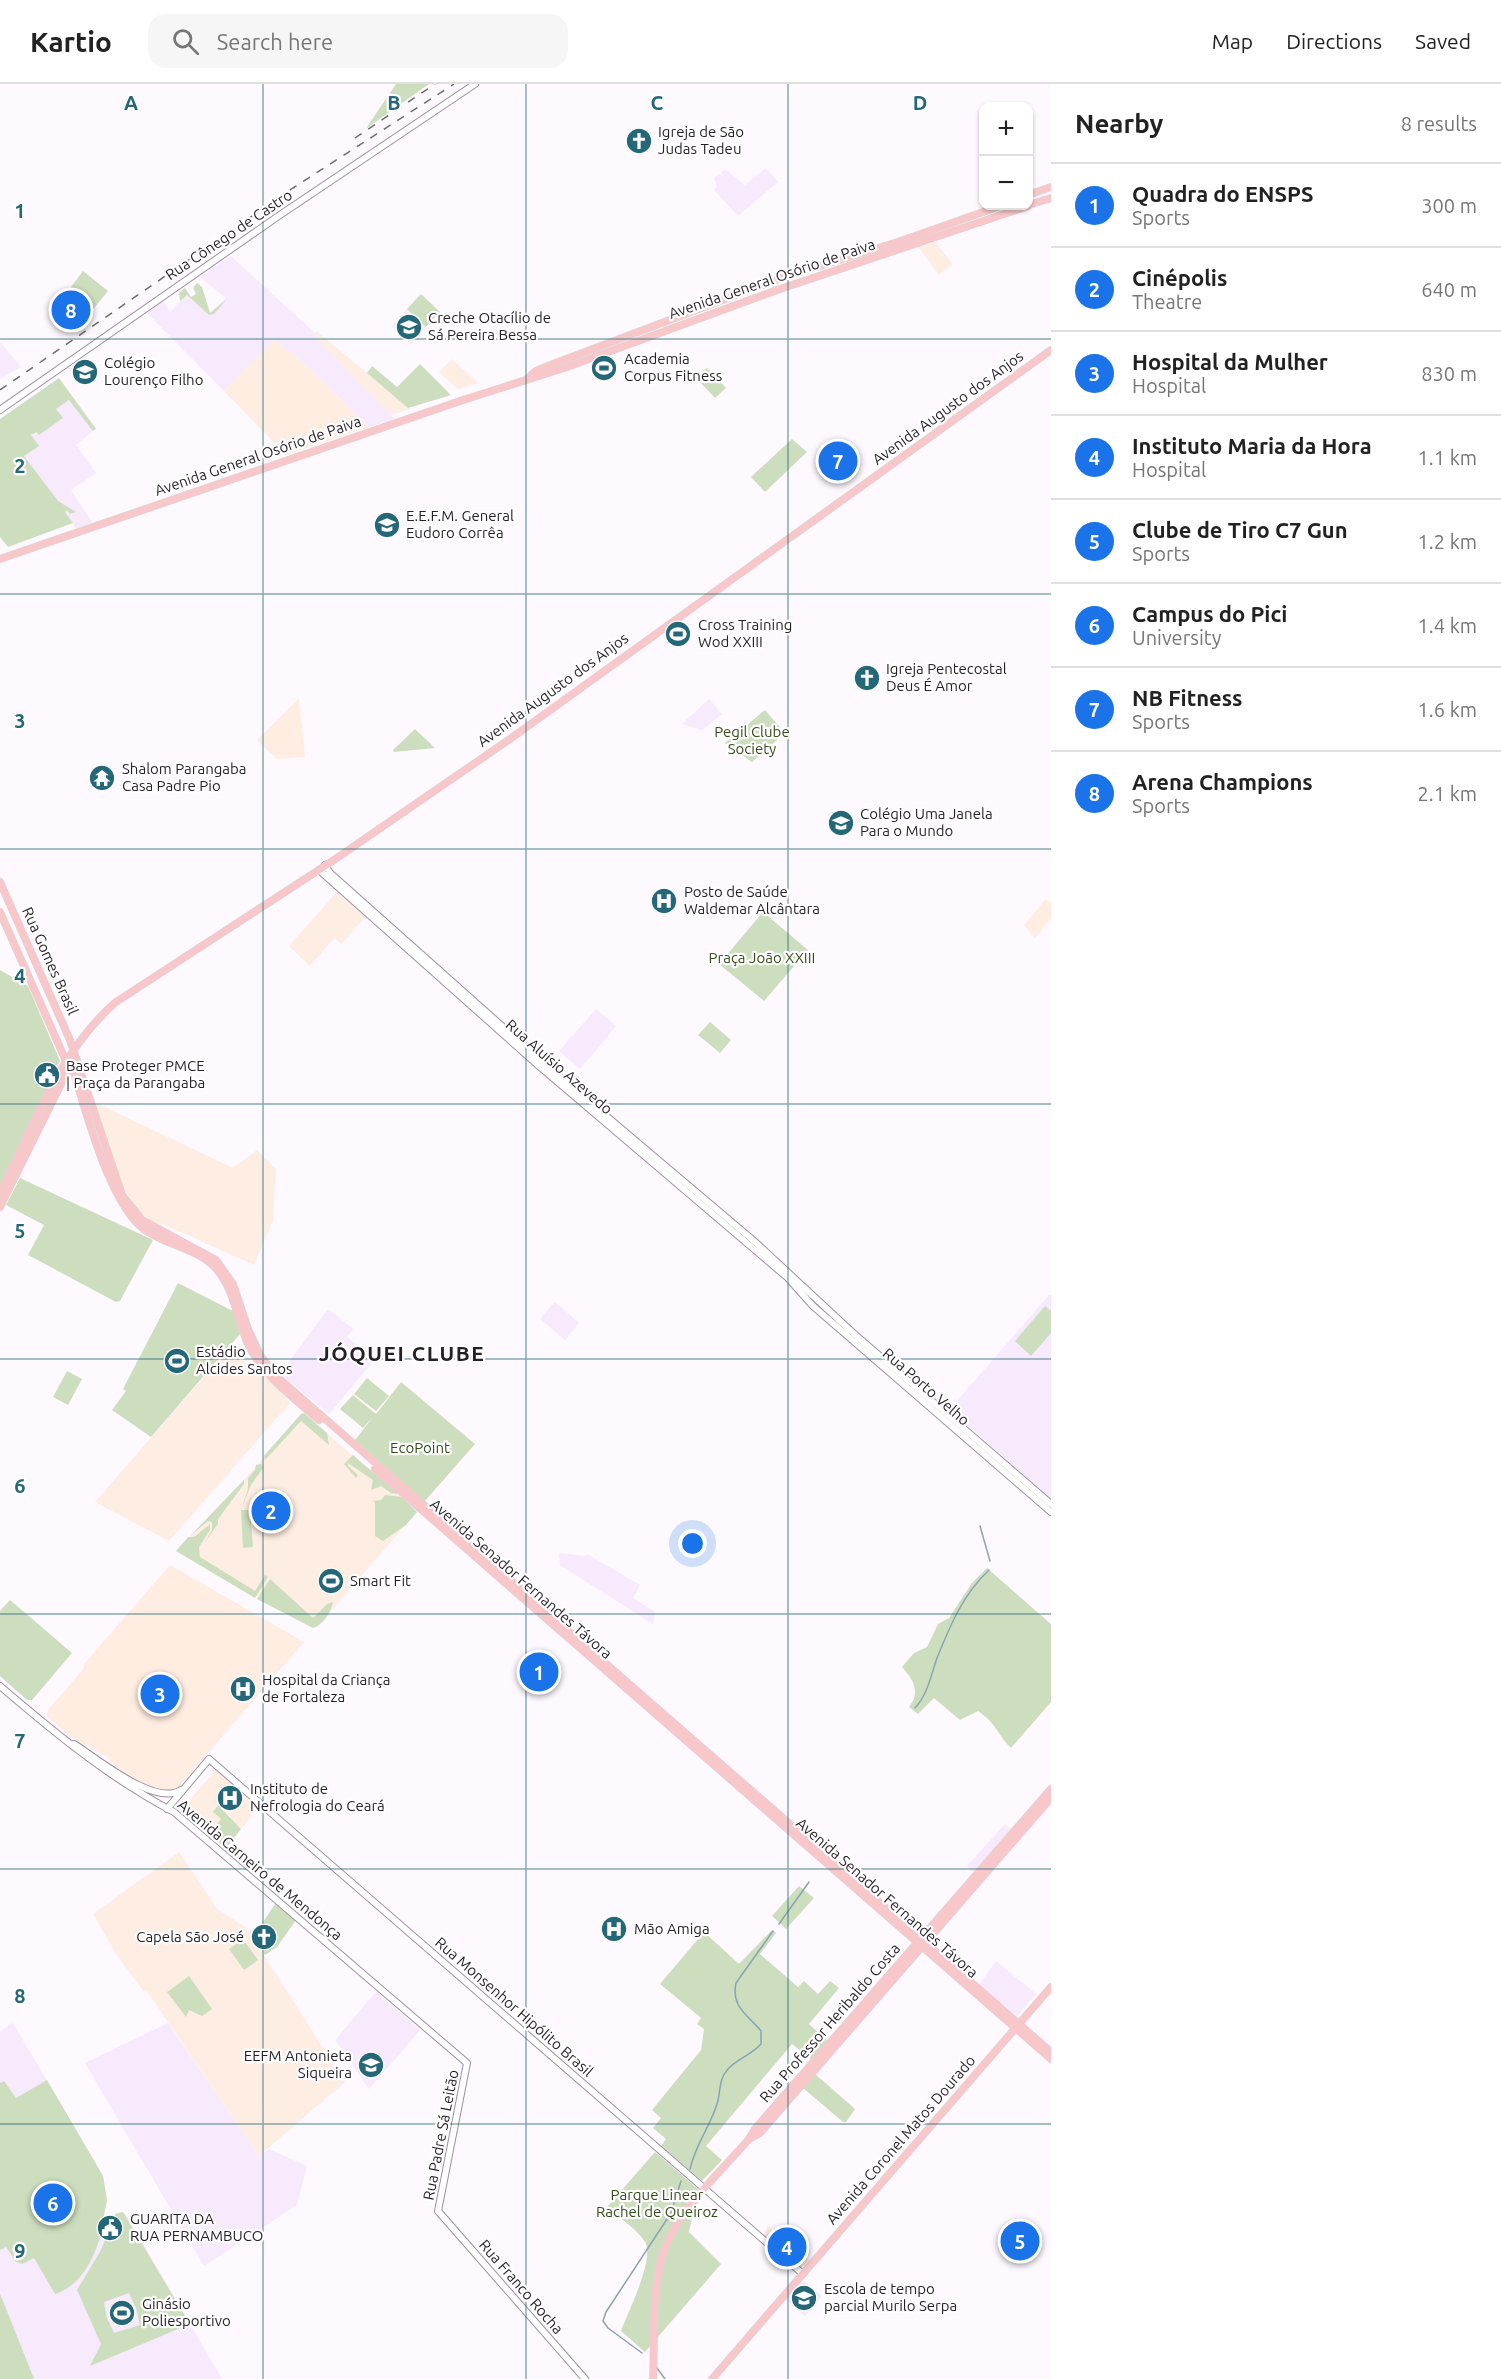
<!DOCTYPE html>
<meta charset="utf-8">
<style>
body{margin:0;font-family:Ubuntu,sans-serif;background:#f6f6f6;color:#222}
.controls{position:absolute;right:18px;top:18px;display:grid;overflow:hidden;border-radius:12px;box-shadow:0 2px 4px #0004}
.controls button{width:54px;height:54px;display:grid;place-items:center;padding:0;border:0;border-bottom:2px solid #e0e0e0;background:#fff;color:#222;font:30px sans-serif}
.you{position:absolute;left:693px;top:1460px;width:21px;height:21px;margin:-15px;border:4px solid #fff;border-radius:50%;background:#1a73e8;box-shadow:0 0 0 9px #1a73e833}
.badge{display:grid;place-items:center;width:39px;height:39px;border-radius:50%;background:#1a73e8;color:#fff;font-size:20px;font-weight:700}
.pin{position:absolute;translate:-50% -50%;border:3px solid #fff;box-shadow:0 2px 6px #0006}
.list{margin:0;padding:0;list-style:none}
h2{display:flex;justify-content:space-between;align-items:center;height:78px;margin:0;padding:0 24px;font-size:26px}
h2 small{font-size:20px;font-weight:400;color:#767676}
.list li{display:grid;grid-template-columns:39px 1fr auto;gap:18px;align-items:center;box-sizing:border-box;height:84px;padding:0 24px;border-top:2px solid #e0e0e0}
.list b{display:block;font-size:22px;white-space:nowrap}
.list p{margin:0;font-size:20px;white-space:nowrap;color:#767676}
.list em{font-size:20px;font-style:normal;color:#767676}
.icon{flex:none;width:33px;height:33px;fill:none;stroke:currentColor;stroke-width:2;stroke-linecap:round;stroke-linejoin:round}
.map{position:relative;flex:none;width:1051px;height:2295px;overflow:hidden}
header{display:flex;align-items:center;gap:36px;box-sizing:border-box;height:84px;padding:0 30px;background:#fff;border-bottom:2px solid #e0e0e0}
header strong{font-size:28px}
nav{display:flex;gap:33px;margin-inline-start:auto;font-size:21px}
.search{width:420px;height:54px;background:#f6f6f6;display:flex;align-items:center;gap:15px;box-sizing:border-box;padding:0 21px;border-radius:18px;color:#767676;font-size:22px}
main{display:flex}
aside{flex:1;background:#fff}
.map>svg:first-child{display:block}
</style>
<header>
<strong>Kartio</strong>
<div class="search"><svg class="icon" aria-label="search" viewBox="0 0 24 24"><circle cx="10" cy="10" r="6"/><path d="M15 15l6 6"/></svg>Search here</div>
<nav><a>Map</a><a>Directions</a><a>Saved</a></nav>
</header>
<main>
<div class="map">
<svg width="1051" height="2295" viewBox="0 0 1051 2295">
<rect width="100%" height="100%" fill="#fdf9fe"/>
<g fill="#feede2">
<path d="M935,158L953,180L939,191L919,164Z"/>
<path d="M316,247L367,289L410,325L391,331L314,252Z"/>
<path d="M452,275L456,279L478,299L458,305L439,288Z"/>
<path d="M337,808L365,833L341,860L334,854L310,882L289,862Z"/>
<path d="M94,1018L233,1084L257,1066L276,1085L273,1137L254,1181L163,1140H154L138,1126L124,1105Z"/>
<path d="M229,1264L254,1286L257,1282L290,1319L169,1457L95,1418Z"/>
<path d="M304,1329L417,1428L317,1543L313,1544L176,1467L252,1387L301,1330Z"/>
<path d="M199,1705L218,1721L213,1728L221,1735L208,1750L181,1726Z"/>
<path d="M179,1768L218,1826L244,1842L251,1851L345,1998L259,2072L147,1907L144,1908L116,1870L93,1830Z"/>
</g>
<g fill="#f6eafc">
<path d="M766,84L778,98L738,132L714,106L717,103L714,94L719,90L722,92L721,88L725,85L745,101Z"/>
<path d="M231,172L315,249L314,252L395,335L369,343L298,274L274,256L224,307L147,229L163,217L170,228L186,211L211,229L226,214L200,193Z"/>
<path d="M407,225L426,243L411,260L392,242Z"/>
<path d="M0,258L21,283L0,295Z"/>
<path d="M73,313L96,345L76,361L96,389L71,406L94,441L78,447L24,372L38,362L31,352L60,332L56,325Z"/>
<path d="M709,615L722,630L702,646L682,640Z"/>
<path d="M596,925L616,942L580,985L559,967Z"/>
<path d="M1049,1211H1051V1416L950,1325Z"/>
<path d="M555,1218L579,1239L565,1256L540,1235Z"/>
<path d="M328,1225L353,1245L347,1253L375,1275L329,1330L280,1290Z"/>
<path d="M559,1469L585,1472L587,1470L640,1501L633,1514L655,1528L653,1540L560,1481Z"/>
<path d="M1005,1740L1012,1746L974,1789L967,1782Z"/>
<path d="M996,1877L1036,1910L1017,1932L979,1901Z"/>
<path d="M376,1908L420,1946L369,2005L335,1956Z"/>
<path d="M13,1939L103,2092L107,2116L102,2141L109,2143L115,2130L125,2129L222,2295H0V1947Z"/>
<path d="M168,1939L259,2072L269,2065L307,2082L297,2121L204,2182L85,1979Z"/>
<path d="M804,2196L822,2212L805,2232L786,2216Z"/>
</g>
<g fill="#ffede2">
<path d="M274,256L298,274L369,343L286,371L224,307Z"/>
<path d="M299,614L305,673L277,675L257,656Z"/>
<path d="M1046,815L1051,820V834L1035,854L1024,841Z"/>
<path d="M170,1481L304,1558L177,1705L169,1707L148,1703L110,1678L109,1674L70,1653L47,1632L48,1626L84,1584L83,1581Z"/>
<path d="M216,1686L259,1723L241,1745L230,1735L231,1733L199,1705Z"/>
<path d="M768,2142L810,2176L805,2181H800L764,2151Z"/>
</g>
<g fill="#cddebe" fill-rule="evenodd">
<path d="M396,0H429L367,44V43Z"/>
<path d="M83,187L108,207L90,229L66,210Z"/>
<path d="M197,199L202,203L210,229L227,215L214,230L209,231L187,211L180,217L179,209L185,204L191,213L196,210L193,204Z"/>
<path d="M421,210L440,228L426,243L407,225Z"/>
<path d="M420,280L451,311L408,324L367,289L372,282L397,303Z"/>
<path d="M707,284L726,304L715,314L696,294Z"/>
<path d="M59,294L96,345L93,347L69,316L56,325L63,334L39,351L37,348L31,351L39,362L24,372L58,417L76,428L70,430L67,426L65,428L73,439L8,463L0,453V335Z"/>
<path d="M792,355L807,368L765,408L751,393Z"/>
<path d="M765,626L785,649L752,678L725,659Z"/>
<path d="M415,645L435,664L394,668L393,666Z"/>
<path d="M763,828L808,866L764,917L719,880Z"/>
<path d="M0,886L28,902L60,977L0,1104Z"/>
<path d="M710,938L731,956L720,969L698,951Z"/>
<path d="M20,1094L153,1156L120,1217L116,1218L28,1171L44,1141L6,1121Z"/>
<path d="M178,1199L233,1227L240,1250L151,1353L112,1326L126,1307L123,1305Z"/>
<path d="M1045,1222L1051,1227V1249L1031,1272L1015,1257Z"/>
<path d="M67,1287L82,1295L68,1321L53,1313Z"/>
<path d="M367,1294L389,1312L376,1327L354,1310Z"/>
<path d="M401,1298L475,1360L424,1418L355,1356L373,1333L363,1344L340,1325L353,1311L376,1330Z"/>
<path d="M304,1329L327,1349L329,1361L301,1337L265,1376L264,1372L301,1330Z"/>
<path d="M353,1371L398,1410L391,1409L381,1402L371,1406L373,1396L348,1379V1382L358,1391L356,1394L344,1380Z"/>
<path d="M261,1380L263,1384L251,1401L241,1426H250L253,1463L243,1464L241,1426L248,1405V1394L255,1386L256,1381Z"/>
<path d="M244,1396V1400L218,1435V1440L204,1459L212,1446V1438L208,1437L191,1451Z"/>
<path d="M385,1411L402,1413L417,1428L406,1441L383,1457L375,1452V1418L372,1417L381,1416Z"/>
<path d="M210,1440V1446L199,1463L200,1473L255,1507L265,1491L268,1493L255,1514L176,1467L188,1453H194Z"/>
<path d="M987,1484L1051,1540V1618L1011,1664C996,1649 998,1641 978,1627L960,1636L934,1614L918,1630L909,1623C921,1608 913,1595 902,1583L914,1569L927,1563L938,1540L949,1534L972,1499Z"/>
<path d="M270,1495L313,1534L327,1520L333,1518C331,1528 324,1540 313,1544L257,1515Z"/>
<path d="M10,1516L72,1569L32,1616H27L0,1592V1527Z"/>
<path d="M218,1721L241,1745L226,1764L208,1750L221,1735L213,1728Z"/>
<path d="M799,1802L814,1814L786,1845L772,1832Z"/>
<path d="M275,1820L296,1836L277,1863L265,1871L250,1848L263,1838Z"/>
<path d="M772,1846L776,1849L760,1870L798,1903L804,1897L818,1910L830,1897L839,1904L809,1940L828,1957L812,1976L792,1960L706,2062L722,2076L702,2097L661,2062L666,2055L653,2044L661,2034L652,2026L701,1966L704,1945L697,1940L701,1934L660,1900L704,1848L739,1880Z"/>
<path d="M243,1855L258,1876L244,1886L229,1865Z"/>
<path d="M189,1892L212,1925L202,1932L189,1926L186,1933L167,1908Z"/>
<path d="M815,1990L855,2025L846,2038H843L803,2004Z"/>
<path d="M47,1996L103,2092L107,2116L102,2141L104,2142C95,2170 85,2200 55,2210L34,2174L22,2180L16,2178L6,2163L0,2166V1999L4,1997L16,2014Z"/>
<path d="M655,2068L698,2105L689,2148L721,2180L645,2268L621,2247C628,2228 655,2175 645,2158C637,2145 619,2134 607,2123Z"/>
<path d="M123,2128L190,2240L90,2282L101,2260L77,2206L101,2166L115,2130ZM129,2209L136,2224L140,2241L114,2249L107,2234L104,2218Z"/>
<path d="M0,2210L3,2217L34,2295H0Z"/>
</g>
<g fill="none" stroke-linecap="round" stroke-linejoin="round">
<g stroke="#8aa3b5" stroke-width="1.5">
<path d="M980,1442L990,1477"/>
<path d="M915,1624C928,1610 931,1591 937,1574C950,1542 963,1510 989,1486"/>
<path d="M779,1840L809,1798"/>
<path d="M690,2085C696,2059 710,2043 717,2020C721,2008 718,1996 728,1985C736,1976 751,1971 761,1960V1947C747,1930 731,1923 736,1899L773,1847"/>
<path d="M642,2269L608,2244L603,2237L606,2228L671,2129L681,2097"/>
<path d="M657,2284L665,2295"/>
</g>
<g stroke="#9e8fa5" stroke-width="8">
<g id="secondary">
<path d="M0,326L277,133L475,0"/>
<path d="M325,781L330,789L540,976L754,1157L852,1248L1051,1420"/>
<path d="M319,786L539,982L788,1194L813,1222L1051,1428"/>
<path d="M0,1602C55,1649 109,1694 174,1728L467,1979L438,2127L585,2295"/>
<path d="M74,1660C98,1675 155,1723 181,1706"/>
<path d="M167,1725L209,1675L803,2190"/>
</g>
</g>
<g stroke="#d8d7d8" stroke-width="8">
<g id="primary">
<path d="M1028,111L1051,103"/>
<path d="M1028,121L1051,114"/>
<path d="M528,294L536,287L553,280L781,194L898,158L1000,122"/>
<path d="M0,475L463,316L567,283L777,206L1028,122"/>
<path d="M0,798L70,956L122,1111L142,1136L216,1176L233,1200L248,1245L260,1271L276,1292L1051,1968"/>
<path d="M0,828L66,977L74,989C87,1030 110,1121 145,1146C167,1162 202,1165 219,1188C235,1209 237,1236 248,1260C263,1292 293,1313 319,1336"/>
<path d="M0,1109C33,1043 59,967 116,918L331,778L510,655L1051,266"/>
<path d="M0,1123L70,982"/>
<path d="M375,1385L1051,1975"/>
<path d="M751,2054L760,2049L1051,1714"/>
<path d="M653,2295C655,2256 651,2214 661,2176C674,2129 718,2091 749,2055L755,2045L1051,1705"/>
<path d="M712,2295L1051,1903"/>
</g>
</g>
<use href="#secondary" stroke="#fff" stroke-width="6"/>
<use href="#primary" stroke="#f8c7ca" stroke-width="7"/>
<g stroke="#6f6970" stroke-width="1.5" stroke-dasharray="8 8" stroke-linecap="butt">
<path d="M355,54L435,0"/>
<path d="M0,306L293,104L454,0"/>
</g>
</g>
<path fill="none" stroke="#246779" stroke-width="1.5" stroke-opacity="0.55" d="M263,0V2295M526,0V2295M788,0V2295M0,255H1051M0,510H1051M0,765H1051M0,1020H1051M0,1275H1051M0,1530H1051M0,1785H1051M0,2040H1051"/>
<defs>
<g id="church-disc" transform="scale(1.35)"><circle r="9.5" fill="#246779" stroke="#fff"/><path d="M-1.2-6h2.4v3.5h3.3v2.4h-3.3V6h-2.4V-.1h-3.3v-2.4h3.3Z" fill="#fff"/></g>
<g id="school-disc" transform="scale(1.35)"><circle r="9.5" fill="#246779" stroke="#fff"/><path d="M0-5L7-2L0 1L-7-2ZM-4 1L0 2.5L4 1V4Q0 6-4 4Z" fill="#fff"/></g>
<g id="stadium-disc" transform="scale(1.35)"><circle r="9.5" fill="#246779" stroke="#fff"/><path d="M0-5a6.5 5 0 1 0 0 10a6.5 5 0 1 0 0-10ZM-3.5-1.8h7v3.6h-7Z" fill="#fff"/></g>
<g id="temple-disc" transform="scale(1.35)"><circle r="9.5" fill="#246779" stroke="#fff"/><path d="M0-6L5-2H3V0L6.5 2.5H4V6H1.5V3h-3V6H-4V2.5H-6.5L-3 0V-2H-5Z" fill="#fff"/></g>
<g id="hospital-disc" transform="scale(1.35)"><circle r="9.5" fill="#246779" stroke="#fff"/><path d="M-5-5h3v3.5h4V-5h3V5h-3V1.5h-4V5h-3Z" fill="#fff"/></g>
<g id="civic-disc" transform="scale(1.35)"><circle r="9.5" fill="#246779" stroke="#fff"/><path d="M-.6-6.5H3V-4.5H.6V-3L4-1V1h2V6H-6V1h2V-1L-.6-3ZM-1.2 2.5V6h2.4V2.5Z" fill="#fff"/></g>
</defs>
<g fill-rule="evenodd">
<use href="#church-disc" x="639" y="57"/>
<use href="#school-disc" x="409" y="243"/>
<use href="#stadium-disc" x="604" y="284"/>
<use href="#school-disc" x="85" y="288"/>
<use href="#school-disc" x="387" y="441"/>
<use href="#stadium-disc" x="678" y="550"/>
<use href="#church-disc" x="867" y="594"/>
<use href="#temple-disc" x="102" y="694"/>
<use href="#school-disc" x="841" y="739"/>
<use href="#hospital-disc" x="664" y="817"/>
<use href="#civic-disc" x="47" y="991"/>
<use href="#stadium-disc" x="177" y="1277"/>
<use href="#stadium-disc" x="331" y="1497"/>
<use href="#hospital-disc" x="243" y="1605"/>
<use href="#hospital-disc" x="230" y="1714"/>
<use href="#hospital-disc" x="614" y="1845"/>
<use href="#church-disc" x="264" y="1853"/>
<use href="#school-disc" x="371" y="1981"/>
<use href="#civic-disc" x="110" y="2144"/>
<use href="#school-disc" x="804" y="2214"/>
<use href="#stadium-disc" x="122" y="2229"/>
</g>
<g text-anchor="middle" stroke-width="4.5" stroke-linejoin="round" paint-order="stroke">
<g font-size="15" fill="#251f27" stroke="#fff" text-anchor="start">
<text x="658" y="53">Igreja de São<tspan x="658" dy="17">Judas Tadeu</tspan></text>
<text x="428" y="239">Creche Otacílio de<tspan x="428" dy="17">Sá Pereira Bessa</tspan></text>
<text x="624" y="280">Academia<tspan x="624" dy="17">Corpus Fitness</tspan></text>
<text x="104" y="284">Colégio<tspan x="104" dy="17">Lourenço Filho</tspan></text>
<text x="406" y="437">E.E.F.M. General<tspan x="406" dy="17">Eudoro Corrêa</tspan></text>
<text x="698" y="546">Cross Training<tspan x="698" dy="17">Wod XXIII</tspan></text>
<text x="886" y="590">Igreja Pentecostal<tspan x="886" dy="17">Deus É Amor</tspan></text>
<text x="122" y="690">Shalom Parangaba<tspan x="122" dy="17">Casa Padre Pio</tspan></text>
<text x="860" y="735">Colégio Uma Janela<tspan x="860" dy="17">Para o Mundo</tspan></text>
<text x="684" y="813">Posto de Saúde<tspan x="684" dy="17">Waldemar Alcântara</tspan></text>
<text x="66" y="987">Base Proteger PMCE<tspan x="66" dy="17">| Praça da Parangaba</tspan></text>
<text x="196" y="1273">Estádio<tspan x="196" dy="17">Alcides Santos</tspan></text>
<text x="350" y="1502">Smart Fit</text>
<text x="262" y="1601">Hospital da Criança<tspan x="262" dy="17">de Fortaleza</tspan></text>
<text x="250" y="1710">Instituto de<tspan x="250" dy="17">Nefrologia do Ceará</tspan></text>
<text x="634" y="1850">Mão Amiga</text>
<text x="244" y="1858" text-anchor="end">Capela São José</text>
<text x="352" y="1977" text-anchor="end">EEFM Antonieta<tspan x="352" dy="17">Siqueira</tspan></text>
<text x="130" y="2140">GUARITA DA<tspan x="130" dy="17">RUA PERNAMBUCO</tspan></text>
<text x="824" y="2210">Escola de tempo<tspan x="824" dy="17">parcial Murilo Serpa</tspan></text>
<text x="142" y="2225">Ginásio<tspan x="142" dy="17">Poliesportivo</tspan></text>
</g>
<g font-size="15" fill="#251f27" stroke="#fff">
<text transform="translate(229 151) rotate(-34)" y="5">Rua Cônego de Castro</text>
<text transform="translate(772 195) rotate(-19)" y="5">Avenida General Osório de Paiva</text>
<text transform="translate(948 324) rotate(-36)" y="5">Avenida Augusto dos Anjos</text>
<text transform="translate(258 372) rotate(-19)" y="5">Avenida General Osório de Paiva</text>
<text transform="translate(553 606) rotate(-36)" y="5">Avenida Augusto dos Anjos</text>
<text transform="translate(50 877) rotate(66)" y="5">Rua Gomes Brasil</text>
<text transform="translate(559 983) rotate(41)" y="5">Rua Aluísio Azevedo</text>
<text transform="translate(926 1303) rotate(41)" y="5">Rua Porto Velho</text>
<text transform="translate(521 1495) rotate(41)" y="5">Avenida Senador Fernandes Távora</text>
<text transform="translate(260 1786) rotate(40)" y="5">Avenida Carneiro de Mendonça</text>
<text transform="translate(887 1814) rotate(41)" y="5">Avenida Senador Fernandes Távora</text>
<text transform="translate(514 1923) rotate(41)" y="5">Rua Monsenhor Hipólito Brasil</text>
<text transform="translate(830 1939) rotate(-49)" y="5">Rua Professor Heribaldo Costa</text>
<text transform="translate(441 2051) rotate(-79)" y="5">Rua Padre Sá Leitão</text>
<text transform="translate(901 2056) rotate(-49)" y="5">Avenida Coronel Matos Dourado</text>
<text transform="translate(521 2203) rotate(49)" y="5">Rua Franco Rocha</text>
</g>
<g font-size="15" fill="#364d1b" stroke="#fff">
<text x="752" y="653">Pegil Clube<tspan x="752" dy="17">Society</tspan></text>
<text x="762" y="879">Praça João XXIII</text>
<text x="420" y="1369">EcoPoint</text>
<text x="657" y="2116">Parque Linear<tspan x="657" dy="17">Rachel de Queiroz</tspan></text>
</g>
<g font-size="21" font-weight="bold" letter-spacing="1.5" fill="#251f27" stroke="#fff">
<text x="402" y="1277">JÓQUEI CLUBE</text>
</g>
</g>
<g font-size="20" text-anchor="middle" font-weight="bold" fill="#246779" stroke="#fff" stroke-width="4.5" stroke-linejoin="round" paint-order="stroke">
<text x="131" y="26">A</text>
<text x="394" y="26">B</text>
<text x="657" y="26">C</text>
<text x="920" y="26">D</text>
<text x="20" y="134">1</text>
<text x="20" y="389">2</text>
<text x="20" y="644">3</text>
<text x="20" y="899">4</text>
<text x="20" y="1154">5</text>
<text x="20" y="1409">6</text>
<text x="20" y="1664">7</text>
<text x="20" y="1919">8</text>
<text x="20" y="2174">9</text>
</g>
</svg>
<div class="controls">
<button>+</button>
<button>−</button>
</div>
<div class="you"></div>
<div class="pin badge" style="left:539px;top:1588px">1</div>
<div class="pin badge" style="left:271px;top:1427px">2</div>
<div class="pin badge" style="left:160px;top:1610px">3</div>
<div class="pin badge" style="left:787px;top:2163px">4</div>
<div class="pin badge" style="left:1020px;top:2157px">5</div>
<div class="pin badge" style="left:53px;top:2119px">6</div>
<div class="pin badge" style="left:838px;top:377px">7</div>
<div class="pin badge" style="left:71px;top:226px">8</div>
</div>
<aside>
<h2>Nearby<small>8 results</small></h2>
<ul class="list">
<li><span class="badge">1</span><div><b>Quadra do ENSPS</b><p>Sports</p></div><em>300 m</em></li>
<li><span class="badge">2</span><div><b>Cinépolis</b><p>Theatre</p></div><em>640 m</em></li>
<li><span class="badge">3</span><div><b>Hospital da Mulher</b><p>Hospital</p></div><em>830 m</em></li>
<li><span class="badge">4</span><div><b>Instituto Maria da Hora</b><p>Hospital</p></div><em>1.1 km</em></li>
<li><span class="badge">5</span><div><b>Clube de Tiro C7 Gun</b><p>Sports</p></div><em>1.2 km</em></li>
<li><span class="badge">6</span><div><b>Campus do Pici</b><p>University</p></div><em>1.4 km</em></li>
<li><span class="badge">7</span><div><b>NB Fitness</b><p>Sports</p></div><em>1.6 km</em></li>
<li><span class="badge">8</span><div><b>Arena Champions</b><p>Sports</p></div><em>2.1 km</em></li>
</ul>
</aside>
</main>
